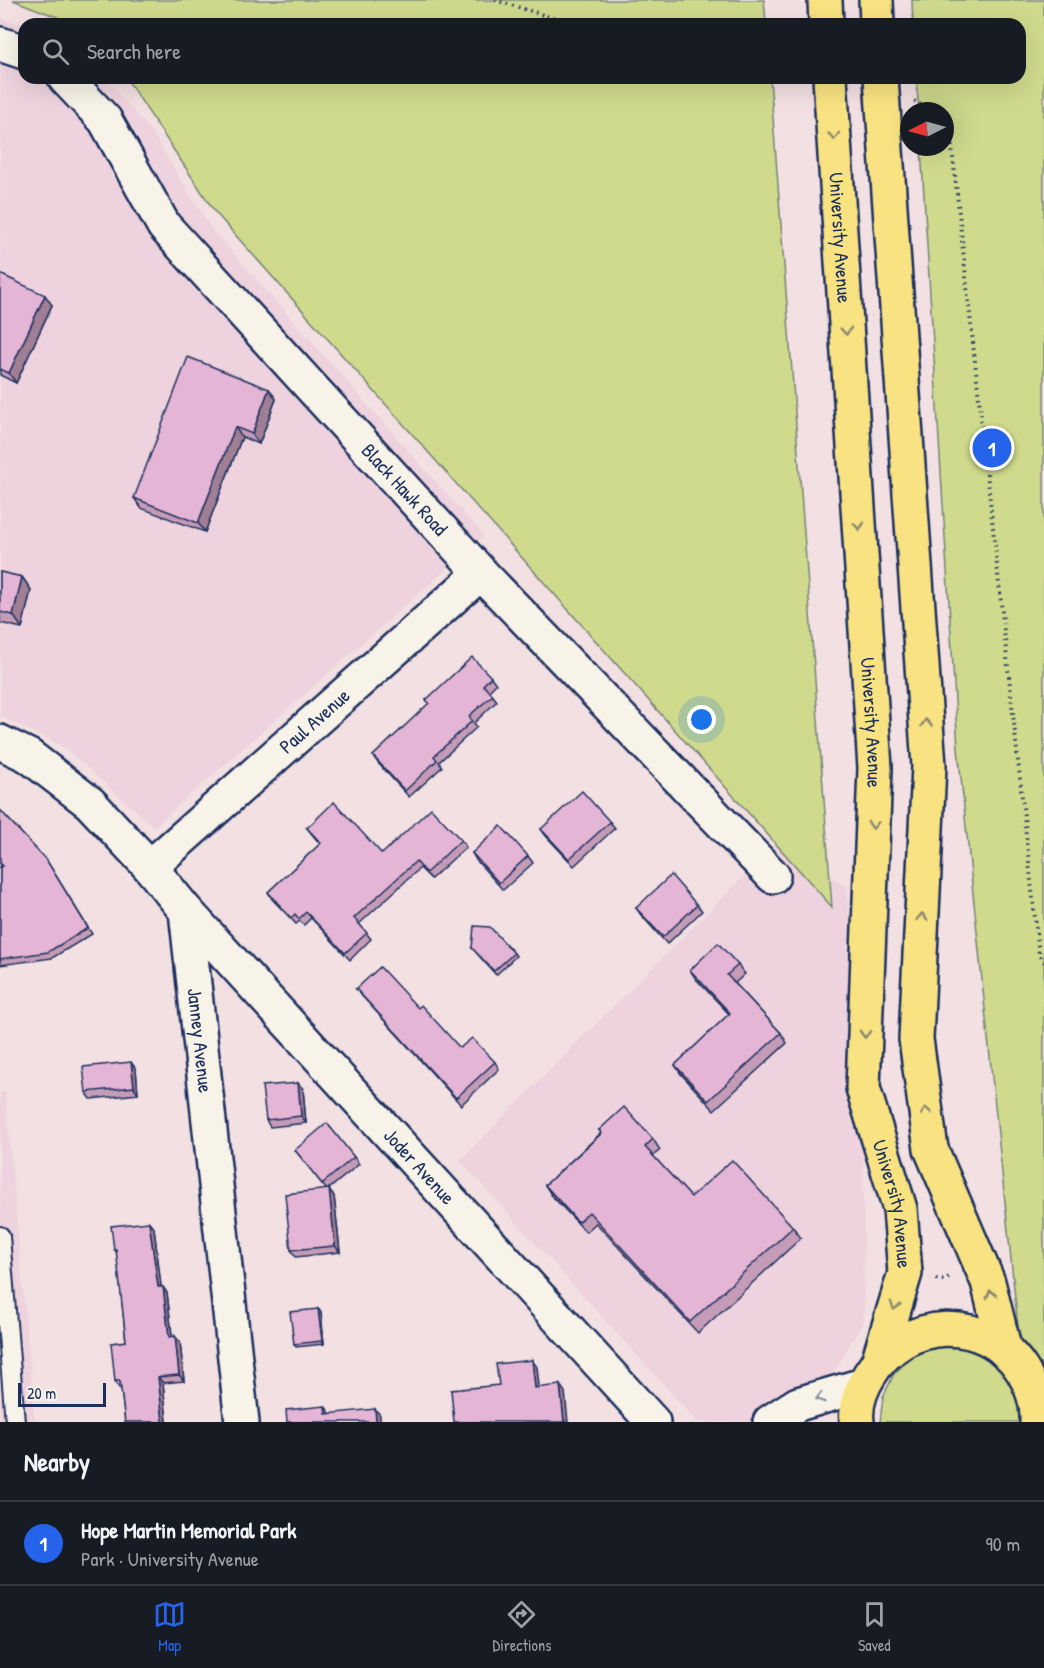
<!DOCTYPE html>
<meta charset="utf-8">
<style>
body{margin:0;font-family:"Patrick Hand",sans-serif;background:#20242c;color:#f1f3f6}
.compass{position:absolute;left:900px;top:102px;width:54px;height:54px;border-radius:50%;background:#171b24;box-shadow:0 6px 24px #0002;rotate:264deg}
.scale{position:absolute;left:18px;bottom:15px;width:88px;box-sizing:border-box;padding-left:6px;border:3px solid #1b2f5e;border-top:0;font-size:16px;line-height:21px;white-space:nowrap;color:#1b2f5e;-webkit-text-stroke:4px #f7f3e8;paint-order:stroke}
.you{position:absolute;left:702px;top:720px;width:21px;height:21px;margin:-15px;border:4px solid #fff;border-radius:50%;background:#1a73e8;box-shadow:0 0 0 9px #1a73e833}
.badge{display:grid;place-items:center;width:39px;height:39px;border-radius:50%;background:#2563eb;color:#fff;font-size:20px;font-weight:700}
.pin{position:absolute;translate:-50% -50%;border:3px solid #fff;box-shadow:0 2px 6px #0006}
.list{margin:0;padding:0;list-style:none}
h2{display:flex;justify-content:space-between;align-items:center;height:78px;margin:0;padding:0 24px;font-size:26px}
h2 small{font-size:20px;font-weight:400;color:#9ea1a6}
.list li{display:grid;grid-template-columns:39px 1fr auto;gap:18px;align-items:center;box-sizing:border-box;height:84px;padding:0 24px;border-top:2px solid #363941}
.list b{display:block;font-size:22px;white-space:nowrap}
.list p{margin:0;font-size:20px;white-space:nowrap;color:#9ea1a6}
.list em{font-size:20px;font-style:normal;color:#9ea1a6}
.icon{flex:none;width:33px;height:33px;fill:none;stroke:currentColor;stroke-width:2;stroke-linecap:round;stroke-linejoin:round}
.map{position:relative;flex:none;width:1044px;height:1422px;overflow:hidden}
.search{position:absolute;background:#171b24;box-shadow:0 6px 24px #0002;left:18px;right:18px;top:18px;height:66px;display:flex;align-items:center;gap:15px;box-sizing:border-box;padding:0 21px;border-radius:18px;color:#9ea1a6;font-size:22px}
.sheet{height:162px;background:#171b24}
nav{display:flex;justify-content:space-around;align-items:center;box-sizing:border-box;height:84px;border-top:2px solid #363941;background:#171b24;font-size:16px;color:#9ea1a6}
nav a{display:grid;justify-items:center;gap:3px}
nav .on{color:#2563eb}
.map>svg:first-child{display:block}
</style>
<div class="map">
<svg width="1044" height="1422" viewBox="0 0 1044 1422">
<rect width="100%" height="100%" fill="#f2e0e2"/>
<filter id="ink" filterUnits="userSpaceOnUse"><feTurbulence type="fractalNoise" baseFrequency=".0167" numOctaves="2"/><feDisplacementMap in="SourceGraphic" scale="12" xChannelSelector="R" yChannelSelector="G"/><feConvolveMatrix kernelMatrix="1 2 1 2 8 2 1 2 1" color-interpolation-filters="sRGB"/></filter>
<g filter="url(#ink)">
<g fill="#eed3de">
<path d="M0,17L24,26V78H105L151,131L210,227L484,536L154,827L65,748L0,716Z"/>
<path d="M780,840L847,887L863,1088L864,1320L833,1374L775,1422H697L460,1160Z"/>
<path d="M5,1092L35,1422H0V1093Z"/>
</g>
<g fill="#cfda8d" stroke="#758476" stroke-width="1.5">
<path d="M13,0H764L766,24H75Z"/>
<path d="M912,0H1044V1371L1023,1375L958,749L921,147H945V111H919L916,78H1020V24H913Z"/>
<path d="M126,78H770L832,907L215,212Z"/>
<path d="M961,1344L1007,1365L1028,1422H880L883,1397L894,1374L912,1357L936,1346Z"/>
</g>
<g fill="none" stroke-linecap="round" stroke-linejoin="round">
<g stroke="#1b2f5e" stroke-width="22">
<path id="lane" d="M0,1236L15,1422"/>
</g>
<g stroke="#1b2f5e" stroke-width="38">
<g id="street">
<path d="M0,44L24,52"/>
<path id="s1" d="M65,78L105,120L164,226L481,573L773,876"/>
<path id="s2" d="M0,742L29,756L90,803L150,867L186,911L242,1422"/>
<path id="s3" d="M150,867L481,573"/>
<path id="s4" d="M186,911L653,1422"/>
</g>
</g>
<g stroke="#1b2f5e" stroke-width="38">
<path id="secondary" d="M770,1422L798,1404L863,1385"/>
</g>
<g stroke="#1b2f5e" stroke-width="38">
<g id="primary">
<path d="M825,0L826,24"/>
<path d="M876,0L877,24"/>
<path id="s5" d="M830,78L875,768L863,1088L900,1209L905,1273L879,1359"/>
<path d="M881,78L929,766L916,1039L931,1149L988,1282L1005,1351"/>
<path d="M857,1422C855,1406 861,1388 870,1374C905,1317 985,1313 1022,1370C1032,1386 1038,1403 1037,1422"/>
</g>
</g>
<g stroke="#1b2f5e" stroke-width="4" stroke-dasharray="1.5 4.5" stroke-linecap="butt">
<path d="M495,0L572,24"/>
<path d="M914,101L932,111"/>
<path d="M945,118L949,120L1039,955L1044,962"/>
<path d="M936,1279L944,1280L951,1276"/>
</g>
<use href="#lane" stroke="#f7f3e8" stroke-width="18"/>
<use href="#street" stroke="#f7f3e8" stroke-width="33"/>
<use href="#secondary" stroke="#f7f3e8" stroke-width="33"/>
<use href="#primary" stroke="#f8e281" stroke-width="33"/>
</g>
<g fill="#c59cb7" stroke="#1b2f5e" stroke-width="1.5">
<path d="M0,274L52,305L16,383L0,375Z"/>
<path d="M269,389L276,399L259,444L242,437L205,532L141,508L134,498Z"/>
<path d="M0,572L22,577L31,590L22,628L0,623Z"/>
<path d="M491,677L496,684L489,691L497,701L474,723L477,727L439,762L442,767L409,797L378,763L373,756L429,704L426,700Z"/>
<path d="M0,810L47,861L92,934L52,958L0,965V867L2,866L0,864Z"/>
<path d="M610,822L615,828L574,866L546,836L541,829Z"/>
<path d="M307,828L382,854L461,840L466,847L431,879L420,868L359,924L371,939L350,960L311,918L304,925L300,921L296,924L272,899L268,892L320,844Z"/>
<path d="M472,853L528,856L533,863L503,890L476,860Z"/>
<path d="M697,905L702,911L667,944L641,915L636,908Z"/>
<path d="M472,948L514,953L516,956L496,975Z"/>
<path d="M738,965L745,974L735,983L781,1033L787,1043L714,1110L681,1074L675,1065L729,1014L696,979L690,970Z"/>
<path d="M356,989L418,1008L460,1048L495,1062L499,1069L461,1105L361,995Z"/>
<path d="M136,1069L138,1094L91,1099L86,1092Z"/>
<path d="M303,1089L306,1123L270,1127L266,1120Z"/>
<path d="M599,1130L653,1139L660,1150L653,1156L691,1197L793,1227L801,1238L698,1333L596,1223L586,1232L552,1196L545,1185L601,1133Z"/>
<path d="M295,1150L354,1157L359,1164L329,1189L334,1196L340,1252L296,1257L291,1250L326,1189Z"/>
<path d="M149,1222L154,1228L161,1287H163L167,1293L172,1336L180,1342L184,1381L163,1383L167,1422H125L121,1388H119L115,1381L126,1341L117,1253L114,1249Z"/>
<path d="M318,1309L321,1312L324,1344L296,1347L294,1344Z"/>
</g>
<g fill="#a07f95" stroke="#1b2f5e" stroke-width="1.5">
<path d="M45,295L52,305L16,383L9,373Z"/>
<path d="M269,389L276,399L259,444L252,434Z"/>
<path d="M235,427L242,437L205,532L198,523Z"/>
<path d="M22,577L31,590L22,628L13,615Z"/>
<path d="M131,1062L136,1069L138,1094L134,1087Z"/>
<path d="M298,1083L303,1089L306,1123L301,1116Z"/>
<path d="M329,1189L334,1196L340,1252L335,1246Z"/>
<path d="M149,1222L154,1228L162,1294L158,1287Z"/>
<path d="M163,1287L167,1293L173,1343L169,1337Z"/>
<path d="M318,1309L321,1312L324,1344L322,1341Z"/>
<path d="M175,1336L180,1342L184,1381L179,1375Z"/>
<path d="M532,1360L537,1367L540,1395L535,1388Z"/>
<path d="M158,1377L163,1383L167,1422H163Z"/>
<path d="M560,1385L565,1392L568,1422H564Z"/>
<path d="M325,1406L330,1413L331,1421L326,1414Z"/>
<path d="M375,1409L380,1415V1422H376Z"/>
</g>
<g fill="#e5b5d5" stroke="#1b2f5e" stroke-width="1.5">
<path d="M0,274L45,295L9,373L0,369Z"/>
<path d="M188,357L269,389L252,434L235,427L198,523L134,498Z"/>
<path d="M0,572L22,577L13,615L0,612Z"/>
<path d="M472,657L491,677L483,685L493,695L469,716L472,721L434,756L437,760L405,791L373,756L429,703L426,700Z"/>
<path d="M582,791L610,822L569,859L541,829Z"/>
<path d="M334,802L382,854L431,808L461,840L426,873L416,861L354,918L367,933L345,953L306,912L299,919L295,914L291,918L268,892L321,843L307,828Z"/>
<path d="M0,810L47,861L88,928L48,952L0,959V867L3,866L0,863Z"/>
<path d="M501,826L528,856L499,883L472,853Z"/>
<path d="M671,875L697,905L663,937L636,908Z"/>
<path d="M474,926L490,927L514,953L494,971L472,948Z"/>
<path d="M718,943L738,965L727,975L781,1033L708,1101L675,1065L730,1013L690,970Z"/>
<path d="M380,967L418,1008L421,1005L460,1048L472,1038L495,1062L456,1098L356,989Z"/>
<path d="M131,1062L134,1087L86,1092L83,1067Z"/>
<path d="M298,1083L301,1116L266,1120L262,1086Z"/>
<path d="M624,1107L653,1139L645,1147L691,1197L732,1160L793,1227L690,1322L589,1212L578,1222L545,1185L602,1133L599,1130Z"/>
<path d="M327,1123L354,1157L322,1184L295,1150Z"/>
<path d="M329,1189L335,1246L291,1250L285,1194Z"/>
<path d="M149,1222L158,1287H163L169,1337L175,1336L179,1375L158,1377L163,1422H125L120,1381H115L111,1343L126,1341L116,1249H114L111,1226Z"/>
<path d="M318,1309L322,1341L294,1344L290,1312Z"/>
<path d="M532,1360L535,1388L560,1385L564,1422H454L451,1390L499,1385L496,1364Z"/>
<path d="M325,1406L326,1414L375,1409L376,1422H287L286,1410Z"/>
</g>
<defs><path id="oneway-chevron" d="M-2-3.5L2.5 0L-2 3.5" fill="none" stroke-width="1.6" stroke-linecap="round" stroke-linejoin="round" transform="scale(1.5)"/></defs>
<g stroke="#8a8870">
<use href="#oneway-chevron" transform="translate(834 136) rotate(86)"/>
<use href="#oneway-chevron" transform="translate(846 331) rotate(86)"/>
<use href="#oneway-chevron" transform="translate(859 526) rotate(86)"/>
<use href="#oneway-chevron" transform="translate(926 723) rotate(-94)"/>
<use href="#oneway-chevron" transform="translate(873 825) rotate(92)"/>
<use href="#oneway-chevron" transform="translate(922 917) rotate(-87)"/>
<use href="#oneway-chevron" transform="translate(865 1034) rotate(92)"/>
<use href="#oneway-chevron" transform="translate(926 1111) rotate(-98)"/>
<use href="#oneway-chevron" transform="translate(991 1294) rotate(-104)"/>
<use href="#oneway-chevron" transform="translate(895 1306) rotate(106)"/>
</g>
<use stroke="#8991a3" href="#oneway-chevron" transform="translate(820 1398) rotate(164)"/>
</g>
<g text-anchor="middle" stroke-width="4.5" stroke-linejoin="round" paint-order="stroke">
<g font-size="20" fill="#1b2f5e" stroke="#f7f3e8">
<text dy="7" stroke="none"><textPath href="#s5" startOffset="160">University Avenue</textPath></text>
<text dy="7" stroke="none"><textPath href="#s1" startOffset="536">Black Hawk Road</textPath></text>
<text dy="7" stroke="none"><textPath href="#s3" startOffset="220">Paul Avenue</textPath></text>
<text dy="7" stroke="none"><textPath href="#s5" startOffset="646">University Avenue</textPath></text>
<text dy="7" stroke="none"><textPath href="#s2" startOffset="384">Janney Avenue</textPath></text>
<text dy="7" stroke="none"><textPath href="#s4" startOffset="346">Joder Avenue</textPath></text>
<text dy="7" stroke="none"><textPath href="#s5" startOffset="1132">University Avenue</textPath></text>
</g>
</g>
</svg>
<svg class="compass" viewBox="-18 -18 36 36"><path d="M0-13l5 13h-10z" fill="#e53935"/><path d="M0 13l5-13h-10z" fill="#9ea1a6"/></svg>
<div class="scale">20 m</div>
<div class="you"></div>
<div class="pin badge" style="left:992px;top:448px">1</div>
<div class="search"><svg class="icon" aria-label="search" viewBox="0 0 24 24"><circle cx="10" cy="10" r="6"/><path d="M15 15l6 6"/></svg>Search here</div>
</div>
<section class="sheet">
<h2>Nearby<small></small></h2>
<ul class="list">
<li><span class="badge">1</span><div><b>Hope Martin Memorial Park</b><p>Park · University Avenue</p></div><em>90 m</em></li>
</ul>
</section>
<nav>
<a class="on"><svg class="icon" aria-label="map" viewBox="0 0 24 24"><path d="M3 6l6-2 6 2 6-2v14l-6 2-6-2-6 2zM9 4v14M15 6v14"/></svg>Map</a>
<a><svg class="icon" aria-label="directions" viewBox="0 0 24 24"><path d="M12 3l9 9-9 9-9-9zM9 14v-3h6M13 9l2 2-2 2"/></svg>Directions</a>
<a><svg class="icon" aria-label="saved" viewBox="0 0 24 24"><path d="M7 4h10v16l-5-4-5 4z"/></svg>Saved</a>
</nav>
